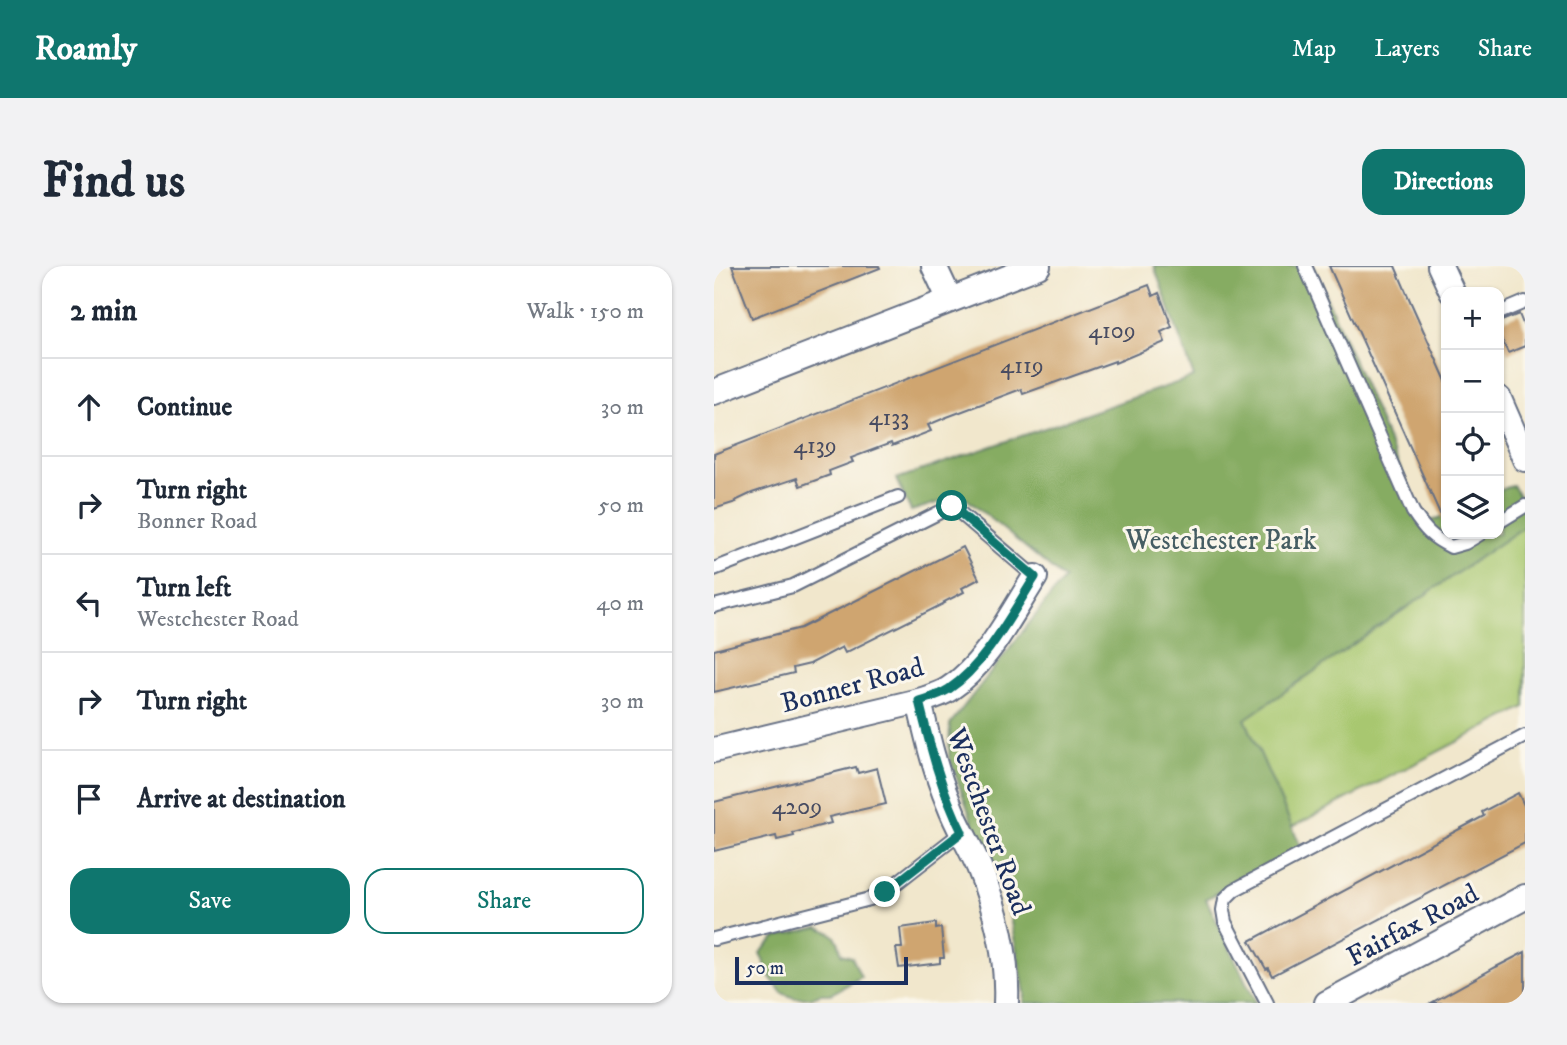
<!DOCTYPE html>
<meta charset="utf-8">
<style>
body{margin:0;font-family:"IM FELL DW Pica",serif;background:#f2f2f3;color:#1f2937}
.controls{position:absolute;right:21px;top:21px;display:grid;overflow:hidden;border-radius:14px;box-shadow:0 2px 5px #0004}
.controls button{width:63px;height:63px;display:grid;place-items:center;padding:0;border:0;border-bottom:2px solid #e0e1e3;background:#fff;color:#1f2937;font:35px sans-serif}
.scale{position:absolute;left:21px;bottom:18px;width:173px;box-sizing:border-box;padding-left:7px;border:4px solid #1b2f5e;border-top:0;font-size:19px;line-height:24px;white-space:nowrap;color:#1b2f5e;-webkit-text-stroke:5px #fbf7ec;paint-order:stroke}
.stop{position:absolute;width:21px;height:21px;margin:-16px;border:5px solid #0f766e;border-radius:50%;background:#fff}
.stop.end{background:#0f766e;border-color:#fff;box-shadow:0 2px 7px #0008}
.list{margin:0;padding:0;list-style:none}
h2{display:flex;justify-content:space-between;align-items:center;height:91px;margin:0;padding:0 28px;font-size:30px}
h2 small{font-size:23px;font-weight:400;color:#747a83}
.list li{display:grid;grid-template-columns:46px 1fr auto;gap:21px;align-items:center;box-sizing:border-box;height:98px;padding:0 28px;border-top:2px solid #e0e1e3}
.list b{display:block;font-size:26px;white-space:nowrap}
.list p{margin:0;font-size:23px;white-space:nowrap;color:#747a83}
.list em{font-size:23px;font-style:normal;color:#747a83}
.actions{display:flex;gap:14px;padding:21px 28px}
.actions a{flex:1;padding:16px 0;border:2px solid #0f766e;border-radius:21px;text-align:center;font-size:24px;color:#0f766e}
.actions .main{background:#0f766e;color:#fff}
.icon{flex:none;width:38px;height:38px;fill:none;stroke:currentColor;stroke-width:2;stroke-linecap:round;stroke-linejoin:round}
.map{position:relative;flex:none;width:811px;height:737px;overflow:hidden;border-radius:21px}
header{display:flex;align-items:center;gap:42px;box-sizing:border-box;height:98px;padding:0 35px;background:#0f766e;color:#fff}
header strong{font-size:33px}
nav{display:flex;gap:38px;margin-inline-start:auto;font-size:24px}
.intro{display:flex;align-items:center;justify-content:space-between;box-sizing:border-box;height:168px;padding:0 42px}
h1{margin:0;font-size:49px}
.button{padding:18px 32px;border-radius:21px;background:#0f766e;color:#fff;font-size:24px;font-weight:700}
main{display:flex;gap:42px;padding:0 42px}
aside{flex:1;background:#fff;border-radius:21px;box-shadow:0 2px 5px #0004}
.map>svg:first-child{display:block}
</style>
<header>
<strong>Roamly</strong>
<nav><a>Map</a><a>Layers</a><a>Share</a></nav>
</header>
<div class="intro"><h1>Find us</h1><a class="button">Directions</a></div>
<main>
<aside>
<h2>2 min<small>Walk · 150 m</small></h2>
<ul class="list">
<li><svg class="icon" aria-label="ahead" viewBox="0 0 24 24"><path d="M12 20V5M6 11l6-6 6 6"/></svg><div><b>Continue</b></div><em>30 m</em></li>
<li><svg class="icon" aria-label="right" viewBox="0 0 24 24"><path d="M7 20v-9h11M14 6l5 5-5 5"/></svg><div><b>Turn right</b><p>Bonner Road</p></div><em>50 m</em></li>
<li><svg class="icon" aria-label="left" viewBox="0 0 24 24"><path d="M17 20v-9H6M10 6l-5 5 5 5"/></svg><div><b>Turn left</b><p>Westchester Road</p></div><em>40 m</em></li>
<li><svg class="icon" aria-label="right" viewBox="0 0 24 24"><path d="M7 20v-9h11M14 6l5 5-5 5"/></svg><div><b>Turn right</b></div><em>30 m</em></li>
<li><svg class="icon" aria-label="arrive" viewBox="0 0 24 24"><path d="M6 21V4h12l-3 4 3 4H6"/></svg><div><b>Arrive at destination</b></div></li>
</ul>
<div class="actions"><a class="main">Save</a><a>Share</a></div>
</aside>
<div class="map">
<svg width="811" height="737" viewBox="0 0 811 737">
<rect width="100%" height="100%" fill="#fbf7ec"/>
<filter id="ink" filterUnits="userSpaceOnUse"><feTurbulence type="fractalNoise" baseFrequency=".0143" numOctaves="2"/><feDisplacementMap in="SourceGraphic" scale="14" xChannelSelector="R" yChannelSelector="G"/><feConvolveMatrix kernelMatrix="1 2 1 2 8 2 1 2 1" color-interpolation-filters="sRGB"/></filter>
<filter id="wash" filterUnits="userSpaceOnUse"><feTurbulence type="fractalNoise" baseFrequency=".00686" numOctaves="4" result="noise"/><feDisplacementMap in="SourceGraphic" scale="28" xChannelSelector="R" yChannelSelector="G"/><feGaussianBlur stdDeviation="1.57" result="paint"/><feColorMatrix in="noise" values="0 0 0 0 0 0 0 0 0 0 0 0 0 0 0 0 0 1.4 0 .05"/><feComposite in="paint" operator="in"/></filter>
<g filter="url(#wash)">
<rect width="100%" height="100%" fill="#f1e7cc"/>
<path fill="#a8c76f" stroke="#627b66" stroke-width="2" d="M811,260V441L578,561L531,453Z"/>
<g fill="#86ac62" stroke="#506e60" stroke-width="2">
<path d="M440,0H599L710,258L732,249V268H785V225L799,219L811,240V260L531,453L587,581L492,633L542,737H310L311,727L292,631L259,557L235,491L236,458L350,313L248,229L197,245L182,213L480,111Z"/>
<path d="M104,661C120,667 125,671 127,688L138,691L147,711L117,728H106L96,732H80L68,727L56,711L46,687L62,671Z"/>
</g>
<g id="blocks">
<g fill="#cfa56f">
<path d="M18,0H165L166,2L38,52Z"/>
<path d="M615,0H681L697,37L732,115V261Z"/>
<path d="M435,19L439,30L445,27L458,61L447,66L451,76L401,97V95L309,128L307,123L233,151L214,159L217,165L178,180L177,177L137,192L139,196L115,205L116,209L86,220L83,212L38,227L21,235L22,236L0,243V188Z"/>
<path d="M805,48L811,63V80L794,87L785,67V56Z"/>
<path d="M249,281L265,313L248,322L250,326L230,336L231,337L131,387L128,381L96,398L79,402L80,407L0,426V384L87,362Z"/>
<path d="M142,501L144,507L163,502L172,538L115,551L117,557L79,567L80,570L63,574L62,570L0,585V536Z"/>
<path d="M804,527L811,541V577L558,710L554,702L552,703L536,675L770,550L768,546Z"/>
<path d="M222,657V663L227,662L230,692H226V697L185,702L182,682H188L186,662Z"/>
<path d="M811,686V737H717L782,701Z"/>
</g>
</g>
</g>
<g filter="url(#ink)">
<use href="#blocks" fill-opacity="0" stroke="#666f84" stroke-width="2"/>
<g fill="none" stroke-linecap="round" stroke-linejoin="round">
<g stroke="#666f84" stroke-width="16">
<g id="lane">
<path d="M591,0L699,246C711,264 717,271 737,281L751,277L766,268"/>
<path d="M785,47L811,36"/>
<path d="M785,256L811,240"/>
<path d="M0,303L184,231"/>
<path d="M0,340L79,320L238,240L321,311"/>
<path d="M0,673L156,633L171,626L248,566"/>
<path d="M553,737L511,656L509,644L511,633L520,624L811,470"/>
</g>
</g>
<g stroke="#666f84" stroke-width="28">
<g id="street">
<path d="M220,0L236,34"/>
<path d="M726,0L738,26"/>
<path d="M0,126L324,0"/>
<path d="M785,133L811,193"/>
<path d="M205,435C213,470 221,505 235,538C243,560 256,580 265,601C282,643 294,692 292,737"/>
<path d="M0,484L205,435C214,432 226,429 235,423C272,399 297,348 321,311"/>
<path d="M613,737L811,631"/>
</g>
</g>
<use href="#lane" stroke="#fff" stroke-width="12"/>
<use href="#street" stroke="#fff" stroke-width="24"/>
</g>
</g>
<g fill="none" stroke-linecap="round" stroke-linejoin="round" filter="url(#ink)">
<path stroke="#0f766e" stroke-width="9" d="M171,626L248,566C227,524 216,480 205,435C214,432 226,429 235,423C271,399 298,347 321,311L238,240"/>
</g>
<g text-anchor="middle" stroke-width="6" stroke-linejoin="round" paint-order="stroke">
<g font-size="24" fill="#484c62">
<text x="398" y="72">4109</text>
<text x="308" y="107">4119</text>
<text x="175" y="159">4133</text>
<text x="101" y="187">4139</text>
<text x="83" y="548">4209</text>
</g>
<g font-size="28" fill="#455d63" stroke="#fbf7ec">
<text x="507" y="283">Westchester Park</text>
</g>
<g font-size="28" fill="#1b2f5e" stroke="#fbf7ec">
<text transform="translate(138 418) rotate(-15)" y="10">Bonner Road</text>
<text transform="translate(276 555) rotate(70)" y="10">Westchester Road</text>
<text transform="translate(698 658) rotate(-28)" y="10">Fairfax Road</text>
</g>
</g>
</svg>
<div class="controls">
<button>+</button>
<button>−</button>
<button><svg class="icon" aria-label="locate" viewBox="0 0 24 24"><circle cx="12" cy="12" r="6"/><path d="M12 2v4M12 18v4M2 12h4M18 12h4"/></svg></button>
<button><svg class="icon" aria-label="layers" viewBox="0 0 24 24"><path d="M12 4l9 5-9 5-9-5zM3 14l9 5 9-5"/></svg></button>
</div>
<div class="scale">50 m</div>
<div class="stop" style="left:238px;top:240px"></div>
<div class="stop end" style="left:171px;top:626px"></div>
</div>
</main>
